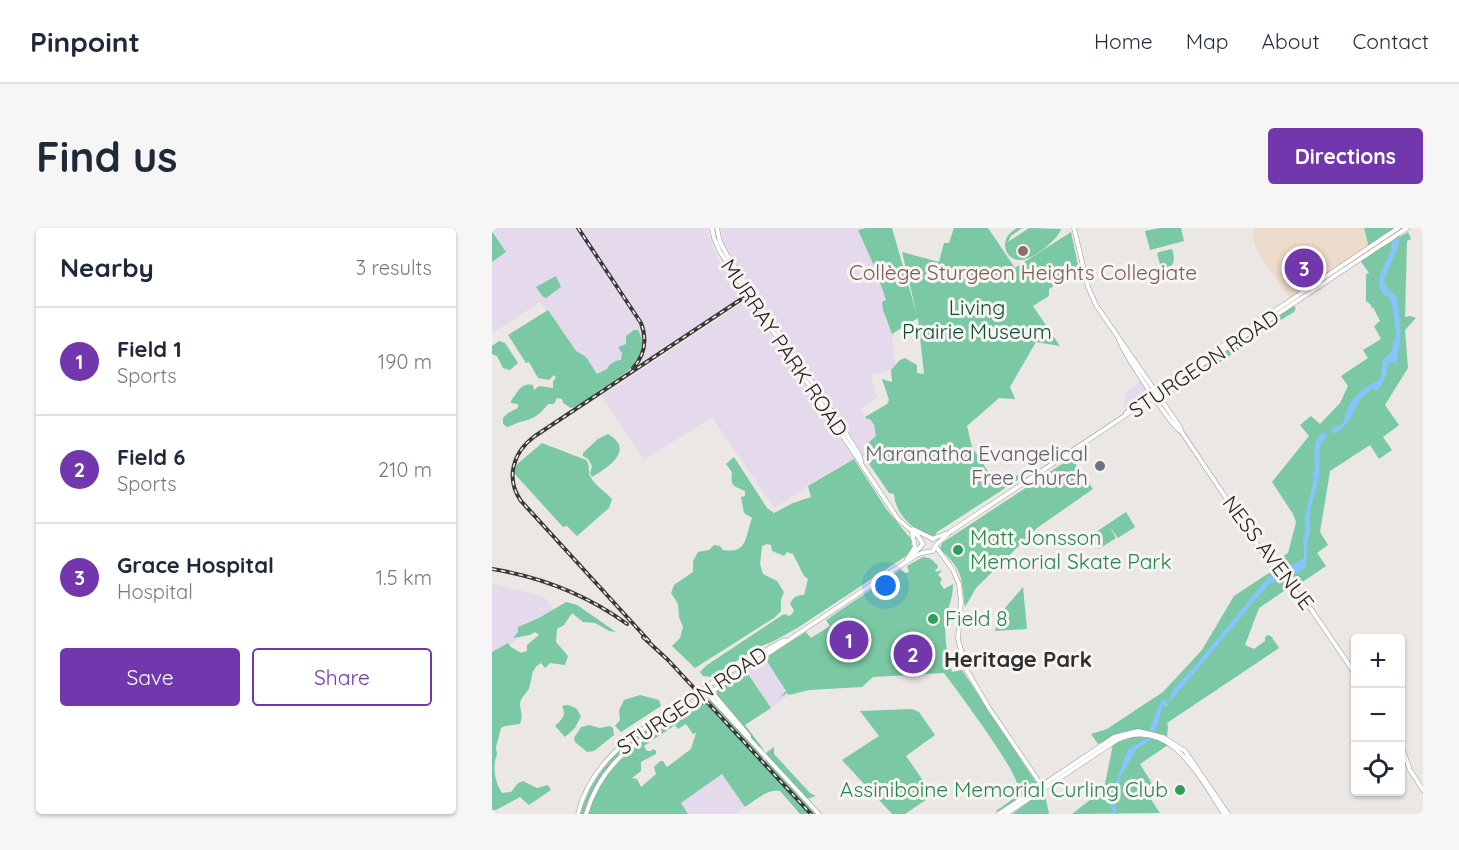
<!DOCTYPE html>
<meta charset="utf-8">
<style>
body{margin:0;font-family:Quicksand,sans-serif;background:#f6f6f7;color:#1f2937}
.controls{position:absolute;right:18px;bottom:18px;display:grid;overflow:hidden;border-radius:6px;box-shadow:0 2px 4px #0004}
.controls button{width:54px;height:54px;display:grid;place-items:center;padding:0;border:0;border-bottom:2px solid #e0e1e3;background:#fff;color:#1f2937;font:30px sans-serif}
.you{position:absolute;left:394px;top:358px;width:21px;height:21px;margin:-15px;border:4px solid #fff;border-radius:50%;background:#1a73e8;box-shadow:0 0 0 9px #1a73e833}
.badge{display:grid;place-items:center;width:39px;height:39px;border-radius:50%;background:#7237ad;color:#fff;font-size:20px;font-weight:700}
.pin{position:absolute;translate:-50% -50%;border:3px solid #fff;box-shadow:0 2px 6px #0006}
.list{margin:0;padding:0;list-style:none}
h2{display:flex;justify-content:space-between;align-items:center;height:78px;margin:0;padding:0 24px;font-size:26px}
h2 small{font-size:20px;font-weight:400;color:#747a83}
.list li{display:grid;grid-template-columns:39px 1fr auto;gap:18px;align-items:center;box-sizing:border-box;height:108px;padding:0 24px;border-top:2px solid #e0e1e3}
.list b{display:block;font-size:22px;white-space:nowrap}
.list p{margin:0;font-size:20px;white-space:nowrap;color:#747a83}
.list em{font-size:20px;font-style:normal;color:#747a83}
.actions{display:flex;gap:12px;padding:18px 24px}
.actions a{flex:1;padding:14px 0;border:2px solid #7237ad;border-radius:6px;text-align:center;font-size:21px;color:#7237ad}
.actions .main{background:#7237ad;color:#fff}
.icon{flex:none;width:33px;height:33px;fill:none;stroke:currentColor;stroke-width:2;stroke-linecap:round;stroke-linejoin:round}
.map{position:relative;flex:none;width:931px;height:586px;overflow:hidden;border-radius:6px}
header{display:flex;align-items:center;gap:36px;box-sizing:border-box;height:84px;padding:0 30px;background:#fff;border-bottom:2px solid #e0e1e3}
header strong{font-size:28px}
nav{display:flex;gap:33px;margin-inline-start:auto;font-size:21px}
.intro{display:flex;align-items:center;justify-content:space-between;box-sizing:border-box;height:144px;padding:0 36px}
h1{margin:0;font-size:42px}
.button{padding:15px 27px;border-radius:6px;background:#7237ad;color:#fff;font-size:21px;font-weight:700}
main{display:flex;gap:36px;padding:0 36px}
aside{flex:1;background:#fff;border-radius:6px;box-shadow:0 2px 4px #0004}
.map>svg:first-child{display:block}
</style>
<header>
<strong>Pinpoint</strong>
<nav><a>Home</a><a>Map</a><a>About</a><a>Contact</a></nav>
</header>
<div class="intro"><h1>Find us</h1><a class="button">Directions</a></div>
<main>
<aside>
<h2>Nearby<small>3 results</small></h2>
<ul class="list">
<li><span class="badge">1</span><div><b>Field 1</b><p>Sports</p></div><em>190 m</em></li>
<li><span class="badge">2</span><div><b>Field 6</b><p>Sports</p></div><em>210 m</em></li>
<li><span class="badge">3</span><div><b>Grace Hospital</b><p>Hospital</p></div><em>1.5 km</em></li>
</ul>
<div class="actions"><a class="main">Save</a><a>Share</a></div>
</aside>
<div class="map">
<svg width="931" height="586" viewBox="0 0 931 586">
<rect width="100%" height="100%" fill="#eae7e4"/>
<g fill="#e5d9ec">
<path d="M0,0H216L220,18L228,34L252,68L108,163L48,74L0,105V34L14,24Z"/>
<path d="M229,0H374L366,3L383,40L394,73L391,82L400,106L403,138L399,142L379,147L385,169L369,182L375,191L378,190L384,204V208L378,213L386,228L379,233L374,225L371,227L350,192L236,23L230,12Z"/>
<path d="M255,72L362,231L329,249L282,280L220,189L152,232L110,168Z"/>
<path d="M651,151L660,165L636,183L632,176L634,164Z"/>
<path d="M0,355L52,369L64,386L0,428Z"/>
<path d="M273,430L297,467L279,480L254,443Z"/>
<path d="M230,546L253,579L244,586H196L189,575Z"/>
</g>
<path fill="#eedacb" d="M762,0H872L877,20L799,73L765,23L761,9Z"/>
<g fill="#7ac8a4">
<path d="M374,0H400L425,87L410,24L447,34L452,15H457L462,0H496L523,40L579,4L587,42L557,61V68L541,78L568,118L544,114L518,159L523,171L507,170L475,198L480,219L501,251L514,255L544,235L546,239L445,304L443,308C423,306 403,286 402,266L397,265L371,227L374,225L379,233L386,228L376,215L384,208L382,197L378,191H375L373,189L395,176L397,172L390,151L400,154L399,142L408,132L413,130L425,137V145L432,146L426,90L400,106L391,82L390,74L394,72L383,40L366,2Z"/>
<path d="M525,0H530L519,8L516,14L537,0L569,1C566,12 540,32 529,32C517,33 509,20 515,9C517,5 521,3 525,0Z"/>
<path d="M668,0H689L692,13L658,22L653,3Z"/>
<path d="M872,0H906L877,20Z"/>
<path d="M0,3L14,24L0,34Z"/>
<path d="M916,4L919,11L915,13L913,89L918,88L924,90L913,102L916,140L893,177L907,197L891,209L900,222L887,231L878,217L838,243L828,304L836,317L825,325L834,338L809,355L803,356V360L798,359L767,380L753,417L762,421L773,413V409L776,407L779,408L787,420L675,495L676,498L675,510C658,502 641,499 623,507C618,510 612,514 606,516L599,506L615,501L671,464L710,422L742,368L783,341L779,336L796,325L804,294L801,286L780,254L817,208L808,197L819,188L828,196L848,175L856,158L849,148L876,130L871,122L889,111L882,98L888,93L881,79L879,80V77L874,73V46L877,45L868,32Z"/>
<path d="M680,21C684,32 682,40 670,43L665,26L667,24Z"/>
<path d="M64,48L69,59L54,70L51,69L44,59Z"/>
<path d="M830,52L832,56L801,77L804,80L802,84L784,95L776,93L763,102V110L760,113L705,149L694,148L690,150L688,147Z"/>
<path d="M56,82L84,123L94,129L105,146L115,141C117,136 124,132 129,132L130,125L126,119L134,116V108L142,102H146C163,131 127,150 107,163C99,169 89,178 79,180L71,175L70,171L65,170L62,176H56C48,187 41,191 28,194C24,195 20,198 15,199L11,196V190L16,185L26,180V176L19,175V173C25,165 29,154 41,157L42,162L47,158L61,160V153L64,150L62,147L57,152L46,150L37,134L34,135L16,107Z"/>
<path d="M7,113L13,115L26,135L18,142L11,140L5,128L0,126V118Z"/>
<path d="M116,206C143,222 117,239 100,249L98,245L100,238L96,231L91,228V225L106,211Z"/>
<path d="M50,215L94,232C99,238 95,244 99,250C104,258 114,264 120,271L117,280L85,308L75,298L71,299L21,244L23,238Z"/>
<path d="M242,229L275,280L282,285L301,275L319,269L316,258L362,231L395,282L419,311L420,320L414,328L307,399L280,414L267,419L219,449L211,448L208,444L215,437L292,386L297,388L300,386L302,382L298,376C301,369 305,367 312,367L316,351L312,348L301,326L295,324L292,328L280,323L279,317L275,316L270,318L268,336L271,346L285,353L292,364L289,372V383L282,390L203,440L180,418L188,410L191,399L187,389L186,376L179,365L182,357L201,344V333L206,324L217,322L222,317L228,318L231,322C256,326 253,309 260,290L252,285L249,269L253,268V263C243,258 238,260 240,244L234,236Z"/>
<path d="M579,230L601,261L545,300L484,360L473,379C469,349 472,343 448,321L450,315Z"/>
<path d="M634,284L643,299L626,310L618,299L624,310L607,321L598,308Z"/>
<path d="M431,329L437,330L443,334L442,335L445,336L446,340L443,342L444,344L450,342L446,347L450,351L448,355L452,361L461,356C461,369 457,376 455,388C451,407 455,426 460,444L470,442L545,556L541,562L505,584L504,583C512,577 526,570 526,560C526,543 466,464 452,445L381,449L370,459L317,462L297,467L295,465L287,470L294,463L273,430L314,404L319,410L338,398L334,392L408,342L413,345L417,344L415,338Z"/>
<path d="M531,359L535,401L503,403L508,386Z"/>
<path d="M74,374L85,377L124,404L117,403L103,395L91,394L80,385L72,397L65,401L64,414L76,428L73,437L58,435L53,440L49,435C38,441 41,450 37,460C35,466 28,469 28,477C29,484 31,488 28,496L13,498L9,500L4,519L5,527C0,538 3,555 10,565L19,564L26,555L31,553L45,560L56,557L59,562L37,577L28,569L4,582H0V424L16,415L19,419L29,425L35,423V417L47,407L43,404L38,407L21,410L26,404V399L47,390Z"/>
<path d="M254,443L279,480L253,497L272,522L264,516L224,467L225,462Z"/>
<path d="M148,467L167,472L169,478L129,504L123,498L128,492L127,482L132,472Z"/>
<path d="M213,471L221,474L271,529L270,533Z"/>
<path d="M212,472L317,586H308L288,563C274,561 264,572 253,579L230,546L189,575L196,586H96C111,543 130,529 165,503L168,507L152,518L155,523H159L161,521L164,523V526L149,534V543L140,550L145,551L149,559L164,546L162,539L168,533H171L175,539L199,521L204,505L201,506L194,496L186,501L183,497L170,506L167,501Z"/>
<path d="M76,477L84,480L89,488L83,500L73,509L63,498C70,491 75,488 70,478Z"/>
<path d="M420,481L427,484L443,507L414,528L441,567L413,586H400L350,532L387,508L368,483Z"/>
<path d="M97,497L108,500L118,498L121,500L122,507L102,523L95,524L83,514L82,510L89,499Z"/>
<path d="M157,500L159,502C125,529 105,543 92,586H88C100,547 124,522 157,500Z"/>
<path d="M644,508L667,512L676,517L648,536L664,562L656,567L668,585L580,586L612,561L621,516Z"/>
<path d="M282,519V526L318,565L324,568L315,571L274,527L275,524Z"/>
<path d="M273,532L275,533L324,586H320L271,534Z"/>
<path d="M549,565L553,567L557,586H520Z"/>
</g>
<g fill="#86c4f9">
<path d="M902,0H909L906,19L892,52L895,60L905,69C907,83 909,98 908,113C908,121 904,128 905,136L902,134L896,136C894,148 894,153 884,163L880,161C859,175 862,198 841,206L839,200L849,197L852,193C853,179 865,164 877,157C882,154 885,154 889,149L890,133L899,124L904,105L900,77L896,68H893C879,54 893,39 898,24C901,16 901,8 902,0Z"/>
<path d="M832,203L835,209C823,217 829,236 827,248C825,263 816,280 818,295C819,306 816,307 815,318C814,326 816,332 813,340L800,348L786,350L785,353L777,356L678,474L676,472L680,468L678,465L707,433L771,355L777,349L791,346L798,338L812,330L811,311L814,302C808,286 826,256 820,245L823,242C823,228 819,213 832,203Z"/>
<path d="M672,471L677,476L674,479L671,477L666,496L657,513L645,521L629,548L627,555L629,565L623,575L625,586H622L616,572V566L623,556L636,521L654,511L666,479Z"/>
</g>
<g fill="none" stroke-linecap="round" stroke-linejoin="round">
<g stroke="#999693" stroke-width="5">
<g id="secondary">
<path d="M220,0L222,10L228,24L406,291L426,308L431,316"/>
<path d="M225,0L228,14L235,27L350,199L367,226L369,233"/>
<path d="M582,0L596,59L604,77L688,199L689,203L775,331L819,381L864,447"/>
<path d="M627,112C633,127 677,195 688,203"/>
<path d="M634,185L653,170L906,0"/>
<path d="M421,301L441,311"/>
<path d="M440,311L458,304L488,284L915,0"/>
<path d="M445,320L461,342L467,356L469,373L466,411L474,441L497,480L550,558"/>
<path d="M421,327L430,317"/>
<path d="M415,331L423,319L420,305"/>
<path d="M211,461L327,586"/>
<path d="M219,463L257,508"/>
<path d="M908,514L918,542L931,562"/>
<path d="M86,586C91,565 102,546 117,530C133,512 155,499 175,485C213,459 252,434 292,412"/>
<path d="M94,586C102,559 117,537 139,519L253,441L423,328L430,325L441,323L444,317L456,306"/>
<path d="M507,586L622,509L646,503L671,509L693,523L736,586"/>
<path d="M514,586L625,512C678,487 708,550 732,586"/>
</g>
</g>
<use href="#secondary" stroke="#fff" stroke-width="4"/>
<g stroke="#3b3938" stroke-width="4">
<g id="rail">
<path d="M86,0L149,95C155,111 153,127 141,140"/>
<path d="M0,341C49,349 95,367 135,396"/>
<path d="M151,409L176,432L319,586"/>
<path d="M157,413L29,273C13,250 21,224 43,208L251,70"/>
</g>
</g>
<use href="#rail" stroke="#f8f4f2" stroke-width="1.5" stroke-dasharray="4.5" stroke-linecap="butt"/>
</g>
<circle fill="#8d6e63" stroke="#f8f4f2" stroke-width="2" cx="531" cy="23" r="6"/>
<circle fill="#6b7280" stroke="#f8f4f2" stroke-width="2" cx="608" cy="238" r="6"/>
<g fill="#2e9e5b" stroke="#f8f4f2" stroke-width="2">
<circle cx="466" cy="322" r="6"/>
<circle cx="441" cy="391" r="6"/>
<circle cx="688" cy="562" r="6"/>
</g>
<g text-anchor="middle" stroke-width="6" stroke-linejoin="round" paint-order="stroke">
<g font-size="21" fill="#785e54" stroke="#f8f4f2">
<text x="531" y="52">Collège Sturgeon Heights Collegiate</text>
</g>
<g font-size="21" fill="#0c4f37" stroke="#f8f4f2">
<text x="485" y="87">Living<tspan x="485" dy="24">Prairie Museum</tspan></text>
</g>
<g font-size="21" fill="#262423" stroke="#f8f4f2">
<text transform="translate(292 120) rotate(56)" y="7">MURRAY PARK ROAD</text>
<text transform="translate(712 136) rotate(-34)" y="7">STURGEON ROAD</text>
<text transform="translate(776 325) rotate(53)" y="7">NESS AVENUE</text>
<text transform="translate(200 473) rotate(-34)" y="7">STURGEON ROAD</text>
</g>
<g font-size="21" fill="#5b616d" stroke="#f8f4f2" text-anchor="end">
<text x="596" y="233">Maranatha Evangelical<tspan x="596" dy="24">Free Church</tspan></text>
</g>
<g font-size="21" fill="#27864d" stroke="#f8f4f2" text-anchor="start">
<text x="478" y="317">Matt Jonsson<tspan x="478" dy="24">Memorial Skate Park</tspan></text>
<text x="453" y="398">Field 8</text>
<text x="676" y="569" text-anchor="end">Assiniboine Memorial Curling Club</text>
</g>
<g font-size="22" font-weight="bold" fill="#302e2c" stroke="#f8f4f2">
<text x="526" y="439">Heritage Park</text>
</g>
</g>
</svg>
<div class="controls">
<button>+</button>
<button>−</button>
<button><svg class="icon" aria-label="locate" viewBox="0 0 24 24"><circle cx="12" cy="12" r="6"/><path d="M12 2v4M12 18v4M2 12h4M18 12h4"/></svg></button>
</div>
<div class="you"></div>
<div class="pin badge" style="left:357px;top:412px">1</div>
<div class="pin badge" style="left:421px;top:426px">2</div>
<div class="pin badge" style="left:812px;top:40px">3</div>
</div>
</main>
